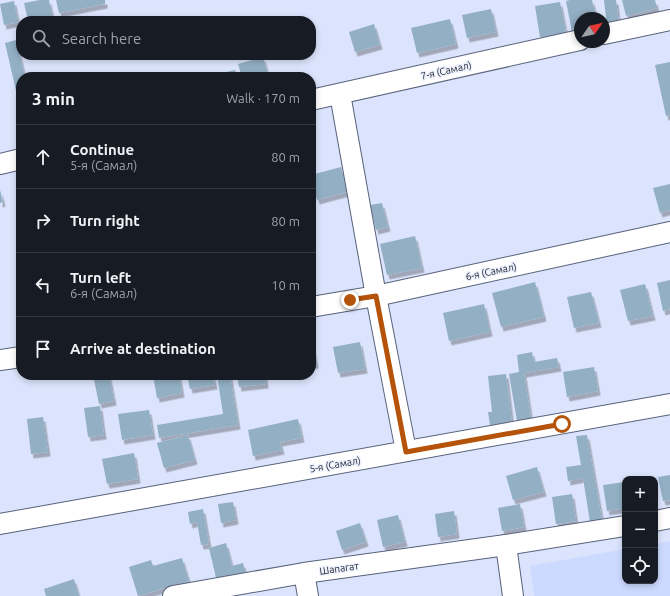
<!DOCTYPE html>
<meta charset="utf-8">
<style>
body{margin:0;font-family:Ubuntu,sans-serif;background:#20242c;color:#f1f3f6}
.controls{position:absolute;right:12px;bottom:12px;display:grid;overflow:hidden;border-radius:8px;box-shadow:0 2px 6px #0003}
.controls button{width:36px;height:36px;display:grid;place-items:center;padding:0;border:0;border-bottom:1px solid #363941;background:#171b24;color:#f1f3f6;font:20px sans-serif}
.compass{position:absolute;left:574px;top:12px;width:36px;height:36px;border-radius:50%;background:#171b24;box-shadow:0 2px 6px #0003;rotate:56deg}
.stop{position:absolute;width:12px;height:12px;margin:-9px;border:3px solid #b45309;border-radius:50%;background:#fff}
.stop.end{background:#b45309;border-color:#fff;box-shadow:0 1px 4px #0008}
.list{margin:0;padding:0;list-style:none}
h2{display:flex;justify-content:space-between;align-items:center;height:52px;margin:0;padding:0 16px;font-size:17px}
h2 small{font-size:13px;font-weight:400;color:#9ea1a6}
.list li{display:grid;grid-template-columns:26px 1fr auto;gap:12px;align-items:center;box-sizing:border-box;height:64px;padding:0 16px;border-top:1px solid #363941}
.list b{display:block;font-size:15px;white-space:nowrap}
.list p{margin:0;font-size:13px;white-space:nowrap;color:#9ea1a6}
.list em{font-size:13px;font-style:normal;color:#9ea1a6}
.icon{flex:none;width:22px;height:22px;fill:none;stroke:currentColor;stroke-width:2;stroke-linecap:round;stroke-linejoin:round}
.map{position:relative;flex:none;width:670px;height:596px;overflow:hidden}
.search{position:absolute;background:#171b24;box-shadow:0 2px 6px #0003;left:16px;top:16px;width:300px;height:44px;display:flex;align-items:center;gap:10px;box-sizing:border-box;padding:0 14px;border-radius:16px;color:#9ea1a6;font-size:15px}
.panel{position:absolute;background:#171b24;box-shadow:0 2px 6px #0003;left:16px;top:72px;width:300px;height:308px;border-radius:16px}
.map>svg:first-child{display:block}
</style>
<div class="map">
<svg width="670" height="596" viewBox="0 0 670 596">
<defs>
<filter id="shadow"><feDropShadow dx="2.5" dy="4.5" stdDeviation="0" flood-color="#0004"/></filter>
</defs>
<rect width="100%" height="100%" fill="#dbe4fc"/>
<path fill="#cddaff" d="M670,541V596H534L530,566L625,549V581H655V544Z"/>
<g fill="#92afc3" filter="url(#shadow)">
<path d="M40,0H49L53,19L43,21H28L24,3Z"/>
<path d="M56,0H105V4L59,13Z"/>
<path d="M570,0H592L596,18H580V30L572,32L566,1Z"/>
<path d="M604,0H616L619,24L607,26Z"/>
<path d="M622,0H655L657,8L626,16Z"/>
<path d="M14,1L18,22L4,25L0,4Z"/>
<path d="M560,2L566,33L540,37L535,6Z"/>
<path d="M491,9L496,32L467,38L462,15Z"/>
<path d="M450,19L456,44L417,53L411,28Z"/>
<path d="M374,24L380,45L355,52L349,32Z"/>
<path d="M16,40L25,77H21L20,108L5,43Z"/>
<path d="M263,57L269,77H242L238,64Z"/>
<path d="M670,62V115L666,116L655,65Z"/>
<path d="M235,70L237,77H223L222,73Z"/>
<path d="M341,167L347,192L317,200L311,175Z"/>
<path d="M670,184V210L660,213L653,188Z"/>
<path d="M0,190L3,202L0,203Z"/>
<path d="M382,203L388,227L376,230L370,205Z"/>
<path d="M415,236L422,268L387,275L380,244Z"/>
<path d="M670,280V309L663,311L657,283Z"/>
<path d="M535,282L544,317L501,327L492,293Z"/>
<path d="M645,284L653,316L628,321L620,290Z"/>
<path d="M591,292L599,323L574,328L567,297Z"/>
<path d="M484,304L490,332L449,341L443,313Z"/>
<path d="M311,341H312L316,364L311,365Z"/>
<path d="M360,342L365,369L338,373L333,347Z"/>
<path d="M532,352L534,362L557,358L559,367L524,373L531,419L517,421L509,374L519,372L517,355Z"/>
<path d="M594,367L598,391L567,397L563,372Z"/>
<path d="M506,374L512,423L490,425L488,412H492L488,376Z"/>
<path d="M93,375H109L114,401L99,404Z"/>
<path d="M153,375H179L182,393L157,398Z"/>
<path d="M187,375H213L215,385L190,389Z"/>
<path d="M217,375H230L238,425L159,438L157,425L223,414Z"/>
<path d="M237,375H265L266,384L239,387Z"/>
<path d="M100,406L104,435L88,437L84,408Z"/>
<path d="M149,410L153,435L122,440L118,414Z"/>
<path d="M43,417L48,452L31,454L27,419Z"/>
<path d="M298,419L302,438L280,442L282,450L253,456L248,430Z"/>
<path d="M188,435L195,460L164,468L157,443Z"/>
<path d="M587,435L602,520L590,522L583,478L568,481L566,467L581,465L576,436Z"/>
<path d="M134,453L138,479L107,484L102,459Z"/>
<path d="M537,467L544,492L513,500L506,476Z"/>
<path d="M670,475V500L663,501L658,477Z"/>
<path d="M624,482L625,489V508L607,511L603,485Z"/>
<path d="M572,494L576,521L556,524L552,497Z"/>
<path d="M233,502L236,520L221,523L218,504Z"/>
<path d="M520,504L524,527L502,531L498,508Z"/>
<path d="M203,509L209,544L201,545L197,522L190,524L188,512Z"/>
<path d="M454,511L457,534L438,537L435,514Z"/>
<path d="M398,515L405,542L383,547L377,520Z"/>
<path d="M360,523L366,542L342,550L336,531Z"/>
<path d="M226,543L232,566L243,563L246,575L217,582L209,548Z"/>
<path d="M182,558L189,581L138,596L129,567L151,560L153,566Z"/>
<path d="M74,579L79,596H46L44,589Z"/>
</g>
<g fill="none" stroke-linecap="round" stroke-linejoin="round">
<g stroke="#59627c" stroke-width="22">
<g id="minor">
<path d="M604,34L670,20"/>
<path d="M340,94L376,296L406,451"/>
<path d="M311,100L580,40"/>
<path d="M0,164L21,159"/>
<path d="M311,307L376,296L670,232"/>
<path d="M0,360L21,357"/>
<path d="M655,521L670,518"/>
<path d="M0,524L670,404"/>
<path d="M506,545L513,596"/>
<path d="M304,573L308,596"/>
<path d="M173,596L304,573L506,545L625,526"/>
</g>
</g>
<use href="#minor" stroke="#fff" stroke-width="20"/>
</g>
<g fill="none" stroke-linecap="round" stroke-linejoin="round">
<path stroke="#b45309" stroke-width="5" d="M350,300L376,296L406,452L562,424"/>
</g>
<g text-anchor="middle" stroke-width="3" stroke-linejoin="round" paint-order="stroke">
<g font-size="10" fill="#242833" stroke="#edf1fe">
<text transform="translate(446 70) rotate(-13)" y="4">7-я (Самал)</text>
<text transform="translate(491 271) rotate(-12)" y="4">6-я (Самал)</text>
<text transform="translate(335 464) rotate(-10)" y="4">5-я (Самал)</text>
<text transform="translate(339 568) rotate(-8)" y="4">Шапагат</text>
</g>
</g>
</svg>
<div class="controls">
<button>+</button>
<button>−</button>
<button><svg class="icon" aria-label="locate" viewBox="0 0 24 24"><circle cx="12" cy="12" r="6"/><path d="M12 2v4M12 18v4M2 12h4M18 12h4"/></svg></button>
</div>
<svg class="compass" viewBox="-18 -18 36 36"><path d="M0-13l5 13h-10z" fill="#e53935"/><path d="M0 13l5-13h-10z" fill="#9ea1a6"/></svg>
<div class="stop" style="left:562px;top:424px"></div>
<div class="stop end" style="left:350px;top:300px"></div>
<div class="search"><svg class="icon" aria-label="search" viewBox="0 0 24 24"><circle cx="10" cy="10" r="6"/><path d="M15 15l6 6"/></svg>Search here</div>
<section class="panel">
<h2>3 min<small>Walk · 170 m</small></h2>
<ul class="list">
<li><svg class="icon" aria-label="ahead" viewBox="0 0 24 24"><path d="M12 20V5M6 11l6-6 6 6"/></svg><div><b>Continue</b><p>5-я (Самал)</p></div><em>80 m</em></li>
<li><svg class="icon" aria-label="right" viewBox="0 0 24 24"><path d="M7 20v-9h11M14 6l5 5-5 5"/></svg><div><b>Turn right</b></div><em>80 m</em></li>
<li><svg class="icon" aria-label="left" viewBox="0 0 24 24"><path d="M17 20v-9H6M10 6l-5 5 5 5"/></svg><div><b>Turn left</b><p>6-я (Самал)</p></div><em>10 m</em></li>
<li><svg class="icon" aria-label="arrive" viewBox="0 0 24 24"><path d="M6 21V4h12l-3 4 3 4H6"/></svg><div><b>Arrive at destination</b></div></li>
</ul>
</section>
</div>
